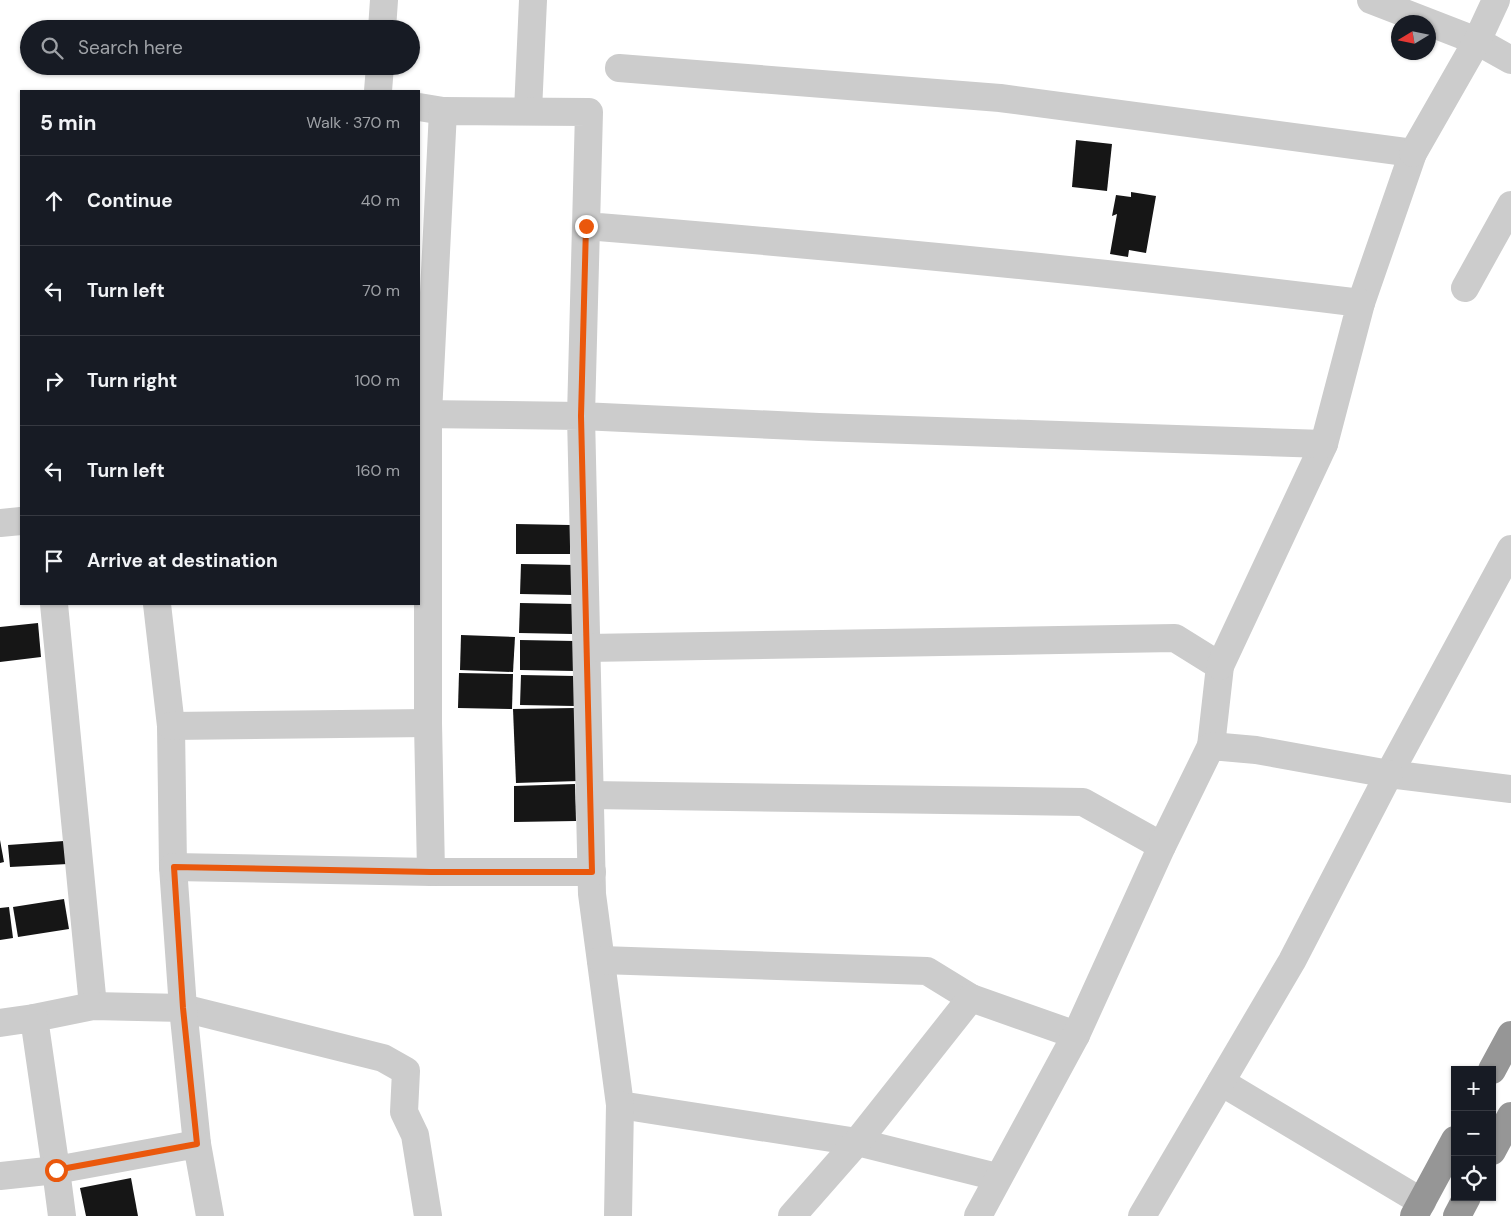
<!DOCTYPE html>
<meta charset="utf-8">
<style>
body{margin:0;font-family:"DM Sans",sans-serif;background:#242831;color:#f1f3f6}
.controls{position:absolute;right:15px;bottom:15px;display:grid;overflow:hidden;border-radius:0px;box-shadow:0 1px 4px #0004}
.controls button{width:45px;height:45px;display:grid;place-items:center;padding:0;border:0;border-bottom:1px solid #363941;background:#171b24;color:#f1f3f6;font:25px sans-serif}
.compass{position:absolute;left:1391px;top:15px;width:45px;height:45px;border-radius:50%;background:#171b24;box-shadow:0 1px 4px #0004;rotate:260deg}
.stop{position:absolute;width:15px;height:15px;margin:-11px;border:4px solid #ea580c;border-radius:50%;background:#fff}
.stop.end{background:#ea580c;border-color:#fff;box-shadow:0 1px 5px #0008}
.list{margin:0;padding:0;list-style:none}
h2{display:flex;justify-content:space-between;align-items:center;height:65px;margin:0;padding:0 20px;font-size:21px}
h2 small{font-size:16px;font-weight:400;color:#9ea1a6}
.list li{display:grid;grid-template-columns:32px 1fr auto;gap:15px;align-items:center;box-sizing:border-box;height:90px;padding:0 20px;border-top:1px solid #363941}
.list b{display:block;font-size:19px;white-space:nowrap}
.list em{font-size:16px;font-style:normal;color:#9ea1a6}
.icon{flex:none;width:28px;height:28px;fill:none;stroke:currentColor;stroke-width:2;stroke-linecap:round;stroke-linejoin:round}
.map{position:relative;flex:none;width:1511px;height:1216px;overflow:hidden}
.search{position:absolute;background:#171b24;box-shadow:0 1px 4px #0004;left:20px;top:20px;width:400px;height:55px;display:flex;align-items:center;gap:12px;box-sizing:border-box;padding:0 18px;border-radius:28px;color:#9ea1a6;font-size:19px}
.panel{position:absolute;background:#171b24;box-shadow:0 1px 4px #0004;left:20px;top:90px;width:400px;height:515px;border-radius:0px}
.map>svg:first-child{display:block}
</style>
<div class="map">
<svg width="1511" height="1216" viewBox="0 0 1511 1216">
<rect width="100%" height="100%" fill="#fff"/>
<g fill="#161616">
<path d="M1076,140L1112,144L1107,191L1072,187Z"/>
<path d="M1131,192L1156,196L1146,253L1129,250L1128,257L1110,254L1117,214L1112,216L1116,195L1131,197Z"/>
<path d="M516,524L570,525V554H516Z"/>
<path d="M521,564L575,565L574,595L520,594Z"/>
<path d="M520,603L574,604L573,634L519,633Z"/>
<path d="M38,623L41,657L0,662V627Z"/>
<path d="M461,635L515,637L513,672L460,670Z"/>
<path d="M520,640L574,641V671L520,670Z"/>
<path d="M459,673L513,674L512,709L458,708Z"/>
<path d="M521,675L575,676L574,706L520,705Z"/>
<path d="M575,708L578,781L516,783L513,709Z"/>
<path d="M575,784L576,821L514,822V786Z"/>
<path d="M0,840L4,862L0,863Z"/>
<path d="M64,841L68,864L10,867L8,845Z"/>
<path d="M64,899L69,929L18,937L13,907Z"/>
<path d="M9,907L13,938L0,940V908Z"/>
<path d="M131,1178L138,1216H86L80,1188Z"/>
</g>
<g fill="none" stroke-linecap="round" stroke-linejoin="round">
<g stroke="#ccc" stroke-width="28">
<path d="M1371,0L1477,41L1511,60"/>
<path d="M382,29L384,0"/>
<path d="M619,68L1000,98L1413,153L1361,303"/>
<path d="M378,91L380,66"/>
<path d="M419,107L443,111"/>
<path d="M528,111L533,0"/>
<path d="M1413,153L1477,41L1496,0"/>
<path d="M1465,288L1511,205"/>
<path d="M419,414L581,416L592,894L620,1105L857,1142L997,1177"/>
<path d="M0,523L21,521"/>
<path d="M1511,549L1389,774L1511,789"/>
<path d="M54,604L93,1006"/>
<path d="M157,604L171,726L173,867L183,1008L383,1058L406,1071L404,1112L415,1135L428,1216"/>
<path d="M587,648L1175,638L1220,666L1211,746"/>
<path d="M1220,666L1324,444"/>
<path d="M171,726L428,723"/>
<path d="M590,795L1083,802L1162,846"/>
<path d="M173,867L431,872H592"/>
<path d="M431,872L428,723V414L443,111L589,112L586,226C845,247 1103,271 1361,303L1324,444L819,427L581,416L586,226"/>
<path d="M601,960L927,971L971,998"/>
<path d="M34,1018L93,1006L183,1008L197,1144"/>
<path d="M0,1023L34,1018L56,1170L197,1144L210,1216"/>
<path d="M1221,1082L1422,1202"/>
<path d="M0,1176L56,1170L62,1216"/>
<path d="M618,1216L620,1105"/>
<path d="M792,1216L857,1142L971,998L1076,1035"/>
<path d="M978,1216L1076,1035L1162,846L1211,746L1256,750L1389,774L1292,961L1142,1216"/>
</g>
<g stroke="#969696" stroke-width="28">
<path d="M1492,1070L1511,1035"/>
<path d="M1492,1151L1511,1116"/>
<path d="M1414,1216L1455,1140"/>
<path d="M1457,1216L1467,1197"/>
</g>
</g>
<g fill="none" stroke-linecap="round" stroke-linejoin="round">
<path stroke="#ea580c" stroke-width="6" d="M56,1170L197,1144L183,1008L174,867L431,872H592L581,416L586,226"/>
</g>
</svg>
<div class="controls">
<button>+</button>
<button>−</button>
<button><svg class="icon" aria-label="locate" viewBox="0 0 24 24"><circle cx="12" cy="12" r="6"/><path d="M12 2v4M12 18v4M2 12h4M18 12h4"/></svg></button>
</div>
<svg class="compass" viewBox="-18 -18 36 36"><path d="M0-13l5 13h-10z" fill="#e53935"/><path d="M0 13l5-13h-10z" fill="#9ea1a6"/></svg>
<div class="stop" style="left:56px;top:1170px"></div>
<div class="stop end" style="left:586px;top:226px"></div>
<div class="search"><svg class="icon" aria-label="search" viewBox="0 0 24 24"><circle cx="10" cy="10" r="6"/><path d="M15 15l6 6"/></svg>Search here</div>
<section class="panel">
<h2>5 min<small>Walk · 370 m</small></h2>
<ul class="list">
<li><svg class="icon" aria-label="ahead" viewBox="0 0 24 24"><path d="M12 20V5M6 11l6-6 6 6"/></svg><div><b>Continue</b></div><em>40 m</em></li>
<li><svg class="icon" aria-label="left" viewBox="0 0 24 24"><path d="M17 20v-9H6M10 6l-5 5 5 5"/></svg><div><b>Turn left</b></div><em>70 m</em></li>
<li><svg class="icon" aria-label="right" viewBox="0 0 24 24"><path d="M7 20v-9h11M14 6l5 5-5 5"/></svg><div><b>Turn right</b></div><em>100 m</em></li>
<li><svg class="icon" aria-label="left" viewBox="0 0 24 24"><path d="M17 20v-9H6M10 6l-5 5 5 5"/></svg><div><b>Turn left</b></div><em>160 m</em></li>
<li><svg class="icon" aria-label="arrive" viewBox="0 0 24 24"><path d="M6 21V4h12l-3 4 3 4H6"/></svg><div><b>Arrive at destination</b></div></li>
</ul>
</section>
</div>
